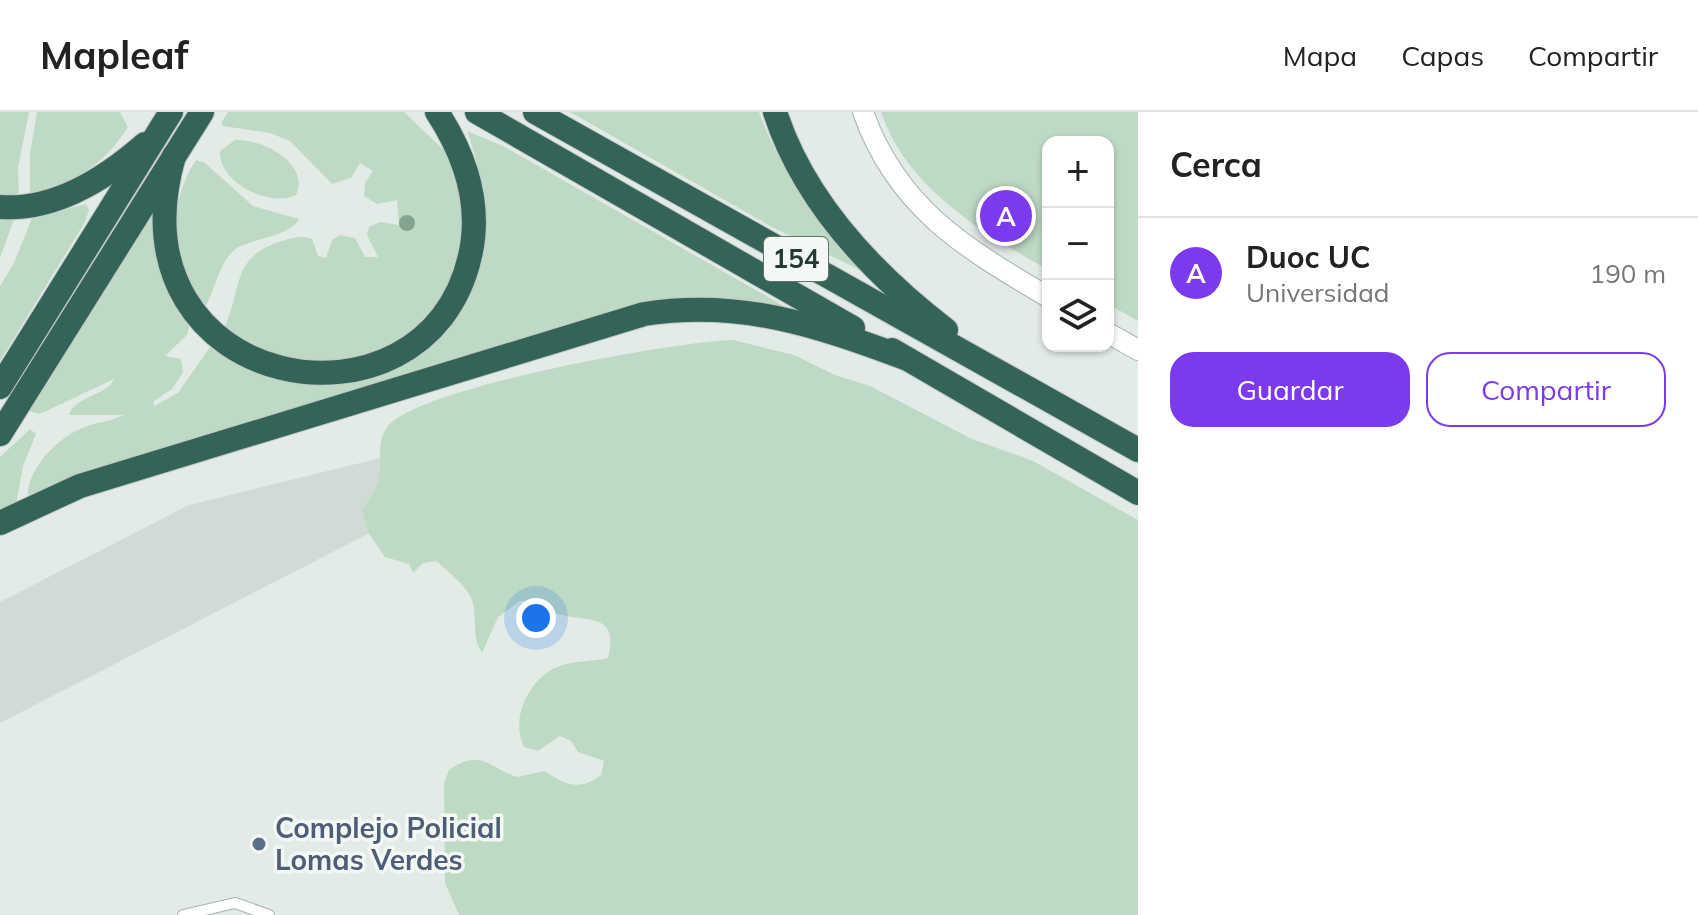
<!DOCTYPE html>
<html lang="es">
<meta charset="utf-8">
<style>
body{margin:0;font-family:Mulish,sans-serif;background:#f6f6f6;color:#222}
.controls{position:absolute;right:24px;top:24px;display:grid;overflow:hidden;border-radius:16px;box-shadow:0 2px 6px #0004}
.controls button{width:72px;height:72px;display:grid;place-items:center;padding:0;border:0;border-bottom:2px solid #e0e0e0;background:#fff;color:#222;font:40px sans-serif}
.you{position:absolute;left:536px;top:506px;width:28px;height:28px;margin:-20px;border:6px solid #fff;border-radius:50%;background:#1a73e8;box-shadow:0 0 0 12px #1a73e833}
.badge{display:grid;place-items:center;width:52px;height:52px;border-radius:50%;background:#7c3aed;color:#fff;font-size:26px;font-weight:700}
.pin{position:absolute;translate:-50% -50%;border:4px solid #fff;box-shadow:0 2px 8px #0006}
.list{margin:0;padding:0;list-style:none}
h2{display:flex;justify-content:space-between;align-items:center;height:104px;margin:0;padding:0 32px;font-size:34px}
h2 small{font-size:26px;font-weight:400;color:#767676}
.list li{display:grid;grid-template-columns:52px 1fr auto;gap:24px;align-items:center;box-sizing:border-box;height:112px;padding:0 32px;border-top:2px solid #e0e0e0}
.list b{display:block;font-size:30px;white-space:nowrap}
.list p{margin:0;font-size:26px;white-space:nowrap;color:#767676}
.list em{font-size:26px;font-style:normal;color:#767676}
.actions{display:flex;gap:16px;padding:24px 32px}
.actions a{flex:1;padding:18px 0;border:2px solid #7c3aed;border-radius:24px;text-align:center;font-size:28px;color:#7c3aed}
.actions .main{background:#7c3aed;color:#fff}
.icon{flex:none;width:44px;height:44px;fill:none;stroke:currentColor;stroke-width:2;stroke-linecap:round;stroke-linejoin:round}
.map{position:relative;flex:none;width:1138px;height:803px;overflow:hidden}
header{display:flex;align-items:center;gap:48px;box-sizing:border-box;height:112px;padding:0 40px;background:#fff;border-bottom:2px solid #e0e0e0}
header strong{font-size:38px}
nav{display:flex;gap:44px;margin-inline-start:auto;font-size:28px}
main{display:flex}
aside{flex:1;background:#fff}
.map>svg:first-child{display:block}
</style>
<header>
<strong>Mapleaf</strong>
<nav><a>Mapa</a><a>Capas</a><a>Compartir</a></nav>
</header>
<main>
<div class="map">
<svg width="1138" height="803" viewBox="0 0 1138 803">
<rect width="100%" height="100%" fill="#e3ebe7"/>
<path fill="#d1dbd6" d="M523,311L537,335L0,611V490L189,393Z"/>
<g fill="#bfdac4">
<path d="M0,0H29L18,56L19,86L0,85Z"/>
<path d="M37,0H120L128,15C102,56 74,69 30,85V42Z"/>
<path d="M228,0H404L449,43L466,89L459,157L421,215L365,247L292,251L224,217C242,177 231,144 282,129C293,126 302,123 312,127L318,144L326,146L332,128L340,123L355,126L365,145H378L367,123L369,115L380,110L399,113L397,88L377,92L364,84L365,71L373,59L360,51L351,66L332,72L290,29L270,21L223,14L221,11Z"/>
<path d="M570,0H759C780,61 823,109 862,159L770,114Z"/>
<path d="M881,0H1138V209L1108,192V30H1048V158C982,120 907,77 881,0Z"/>
<path d="M467,19L503,34L796,201L733,190L28,386C26,359 55,328 80,317C94,310 111,310 123,303H69C74,284 107,284 114,267L40,302L28,299L150,103L155,107L160,158L189,215L187,223L165,244L181,247L183,261L172,277L154,289V294L178,281L210,235C248,260 287,272 333,271L417,241C491,186 497,100 467,19Z"/>
<path d="M235,28C260,26 311,51 296,83C270,96 218,71 220,39Z"/>
<path d="M196,48L205,51L253,94L299,107C291,124 254,126 237,136C219,148 216,178 204,197C170,154 166,93 196,48Z"/>
<path d="M86,92L89,98L85,110L0,249V174L14,151L32,106Z"/>
<path d="M0,106L14,107L0,146Z"/>
<path d="M733,228L794,243L835,263L870,274L972,327L1033,349L1138,408V803H459L445,771L444,671L449,658C481,636 488,655 517,665L544,659C566,672 578,680 601,663L604,649L578,640L571,629L560,624L538,639L524,635C510,607 528,568 557,555C573,548 591,550 608,546C619,502 591,510 562,503C545,499 545,489 520,489L498,505L482,541C470,523 479,505 471,486C464,471 448,461 437,449L423,451L413,461L409,452L385,445L369,422L362,398C368,388 377,378 379,366C383,348 375,330 388,314C420,275 678,229 733,228Z"/>
<path d="M30,317L36,322L23,354L16,393L0,403V345Z"/>
</g>
<g fill="none" stroke-linecap="round" stroke-linejoin="round">
<g stroke="#a6b2ad" stroke-width="12">
<path id="lane" d="M183,803L235,791L269,803"/>
</g>
<g stroke="#a6b2ad" stroke-width="22">
<g id="street">
<path d="M863,0C897,96 965,136 1048,185"/>
<path d="M1108,221L1138,238"/>
</g>
</g>
<g stroke="#c2c8c6" stroke-width="26">
<g id="highway">
<path d="M477,0L853,216"/>
<path d="M535,0L1138,338"/>
<path d="M775,0C804,90 872,161 946,218"/>
<path d="M174,44C106,282 427,337 470,144C482,92 465,43 437,0"/>
<path d="M0,95C54,99 105,67 145,32"/>
<path d="M892,238L1138,381"/>
<path d="M0,275L171,0"/>
<path d="M0,322L202,0"/>
<path d="M0,411L80,374L644,202C740,187 816,213 905,246"/>
</g>
</g>
<use href="#lane" stroke="#fff" stroke-width="10"/>
<use href="#street" stroke="#fff" stroke-width="20"/>
<use href="#highway" stroke="#346357" stroke-width="24"/>
</g>
<circle fill="#83a58f" cx="407" cy="111" r="8"/>
<circle fill="#5c6f8a" stroke="#f3f8f5" stroke-width="3" cx="259" cy="732" r="8"/>
<g text-anchor="middle" stroke-width="7" stroke-linejoin="round" paint-order="stroke">
<rect fill="#f3f8f5" stroke="#63736d" stroke-width="2" x="764" y="125" width="64" height="44" rx="6"/>
<g font-size="26" font-weight="bold" fill="#253a33">
<text x="796" y="156">154</text>
</g>
<g font-size="28" font-weight="bold" fill="#4e5e75" stroke="#f3f8f5" text-anchor="start">
<text x="275" y="726">Complejo Policial<tspan x="275" dy="32">Lomas Verdes</tspan></text>
</g>
</g>
</svg>
<div class="controls">
<button>+</button>
<button>−</button>
<button><svg class="icon" aria-label="layers" viewBox="0 0 24 24"><path d="M12 4l9 5-9 5-9-5zM3 14l9 5 9-5"/></svg></button>
</div>
<div class="you"></div>
<div class="pin badge" style="left:1006px;top:104px">A</div>
</div>
<aside>
<h2>Cerca<small></small></h2>
<ul class="list">
<li><span class="badge">A</span><div><b>Duoc UC</b><p>Universidad</p></div><em>190 m</em></li>
</ul>
<div class="actions"><a class="main">Guardar</a><a>Compartir</a></div>
</aside>
</main>
